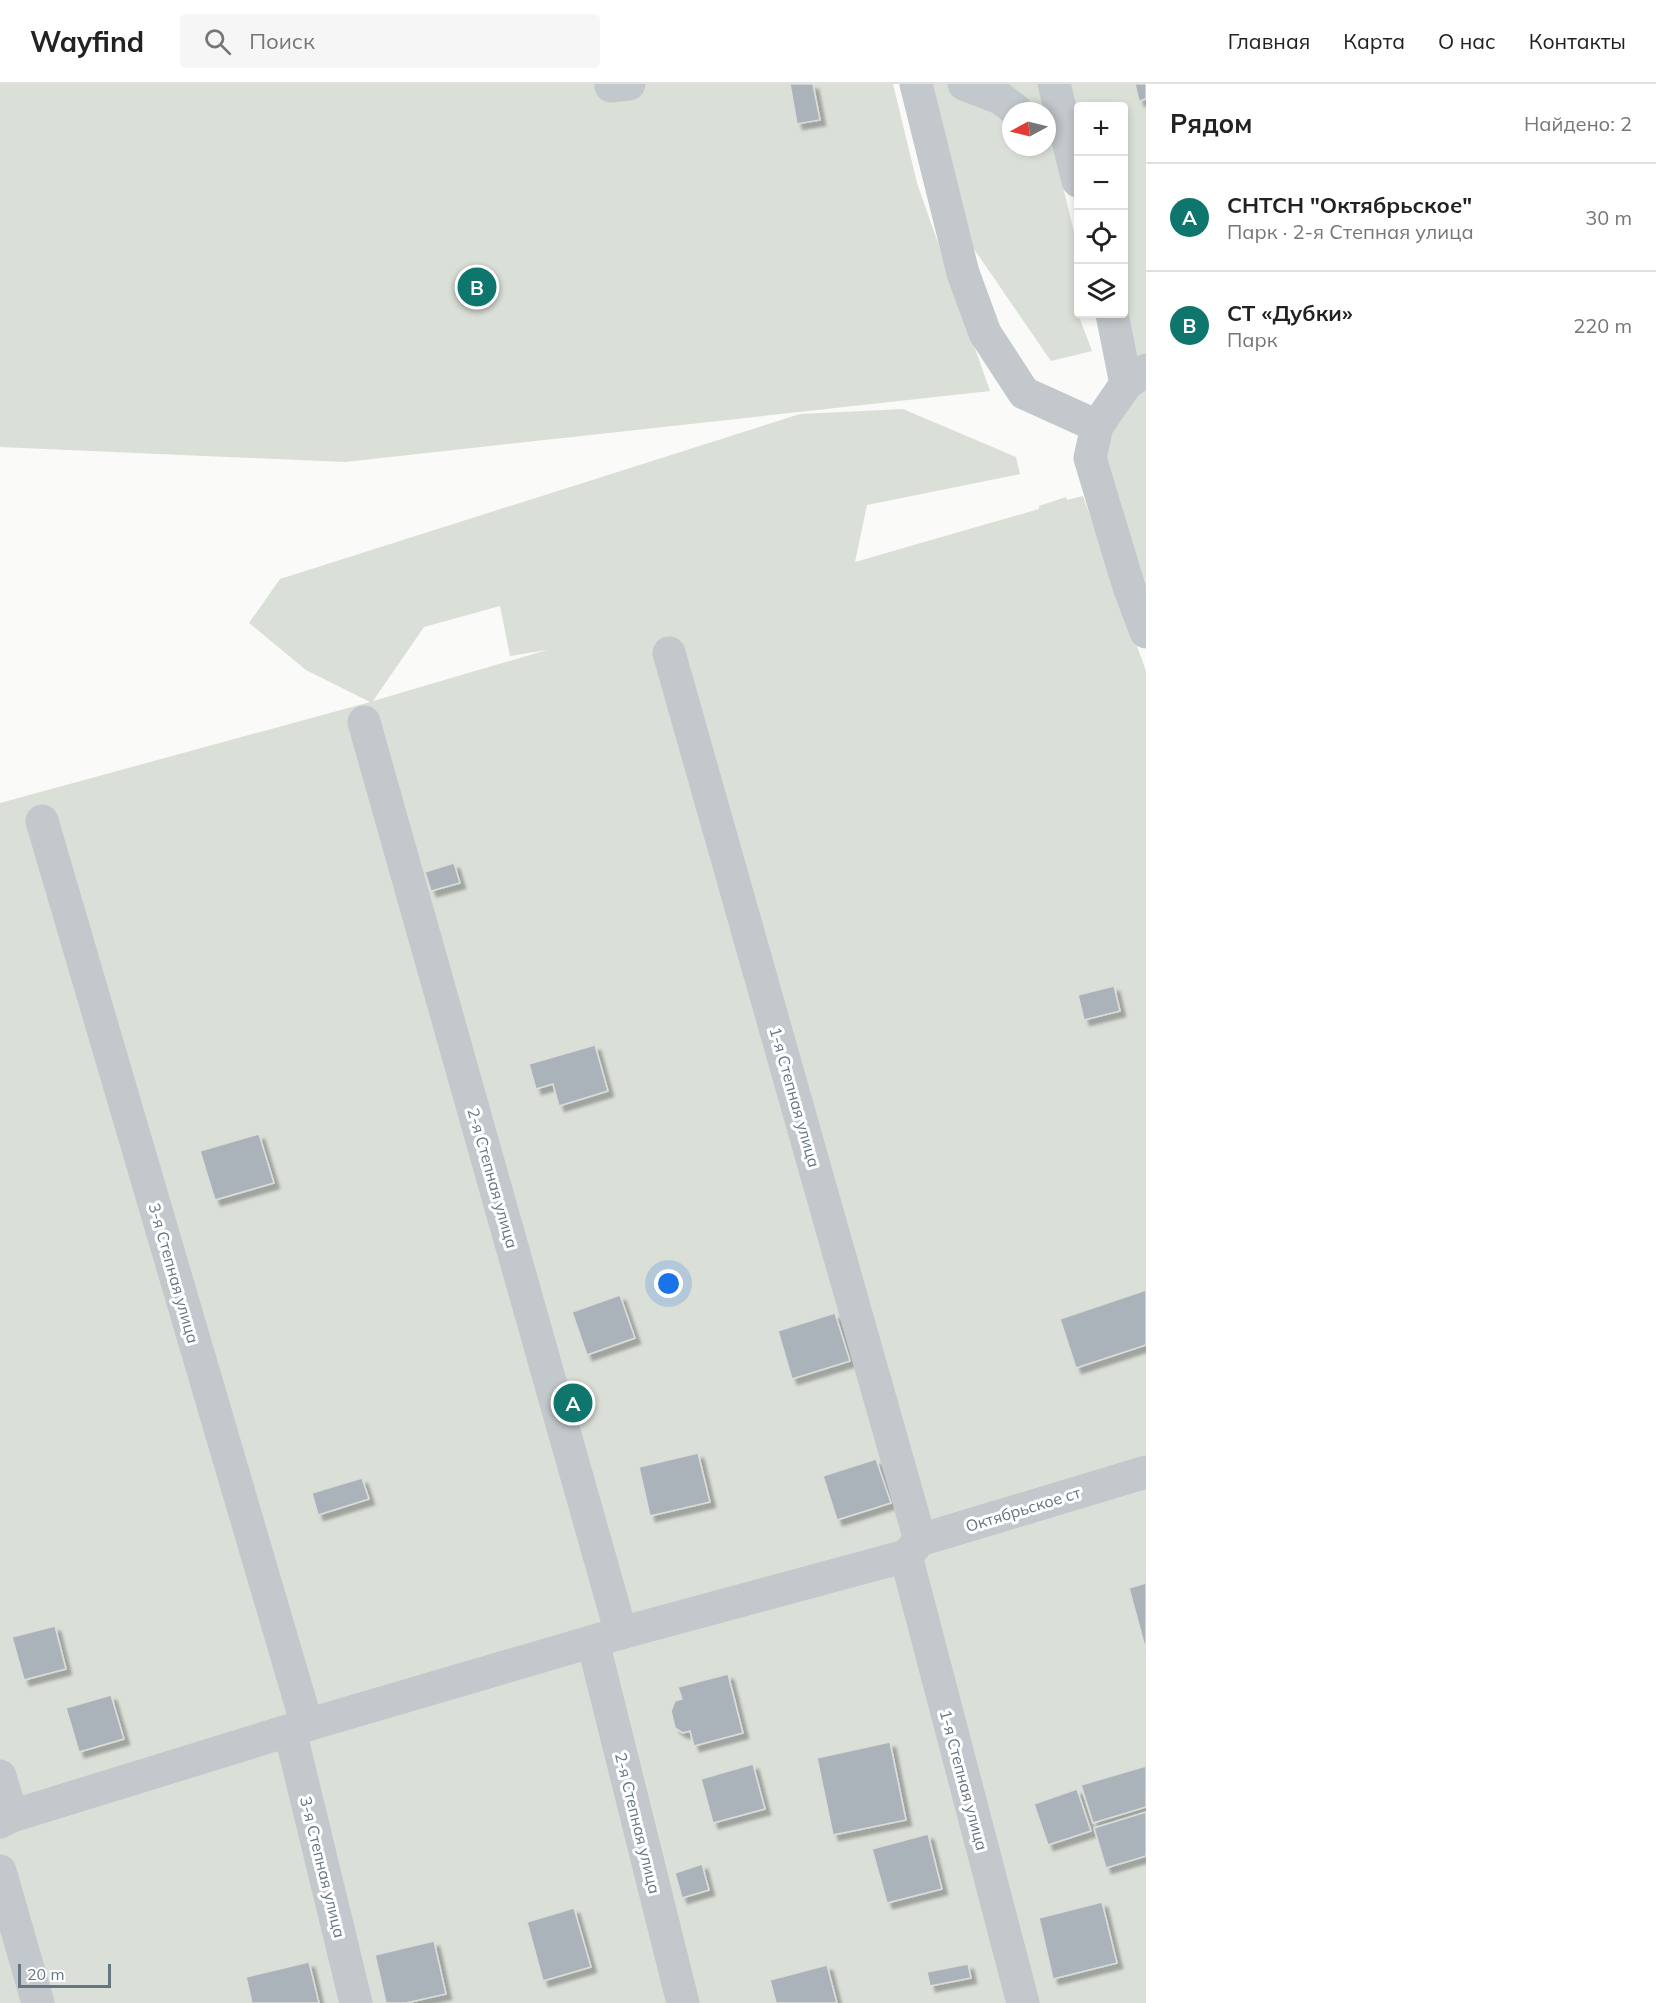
<!DOCTYPE html>
<html lang="ru">
<meta charset="utf-8">
<style>
body{margin:0;font-family:Mulish,sans-serif;background:#f6f6f6;color:#222}
.controls{position:absolute;right:18px;top:18px;display:grid;overflow:hidden;border-radius:6px;box-shadow:0 3px 9px #0003}
.controls button{width:54px;height:54px;display:grid;place-items:center;padding:0;border:0;border-bottom:2px solid #e0e0e0;background:#fff;color:#222;font:30px sans-serif}
.compass{position:absolute;left:1002px;top:18px;width:54px;height:54px;border-radius:50%;background:#fff;box-shadow:0 3px 9px #0003;rotate:263deg}
.scale{position:absolute;left:18px;bottom:15px;width:93px;box-sizing:border-box;padding-left:6px;border:3px solid #657683;border-top:0;font-size:16px;line-height:21px;white-space:nowrap;color:#657683;-webkit-text-stroke:4px #fff;paint-order:stroke}
.you{position:absolute;left:669px;top:1200px;width:21px;height:21px;margin:-15px;border:4px solid #fff;border-radius:50%;background:#1a73e8;box-shadow:0 0 0 9px #1a73e833}
.badge{display:grid;place-items:center;width:39px;height:39px;border-radius:50%;background:#0f766e;color:#fff;font-size:20px;font-weight:700}
.pin{position:absolute;translate:-50% -50%;border:3px solid #fff;box-shadow:0 2px 6px #0006}
.list{margin:0;padding:0;list-style:none}
h2{display:flex;justify-content:space-between;align-items:center;height:78px;margin:0;padding:0 24px;font-size:26px}
h2 small{font-size:20px;font-weight:400;color:#767676}
.list li{display:grid;grid-template-columns:39px 1fr auto;gap:18px;align-items:center;box-sizing:border-box;height:108px;padding:0 24px;border-top:2px solid #e0e0e0}
.list b{display:block;font-size:22px;white-space:nowrap}
.list p{margin:0;font-size:20px;white-space:nowrap;color:#767676}
.list em{font-size:20px;font-style:normal;color:#767676}
.icon{flex:none;width:33px;height:33px;fill:none;stroke:currentColor;stroke-width:2;stroke-linecap:round;stroke-linejoin:round}
.map{position:relative;flex:none;width:1146px;height:1919px;overflow:hidden}
header{display:flex;align-items:center;gap:36px;box-sizing:border-box;height:84px;padding:0 30px;background:#fff;border-bottom:2px solid #e0e0e0}
header strong{font-size:28px}
nav{display:flex;gap:33px;margin-inline-start:auto;font-size:21px}
.search{width:420px;height:54px;background:#f6f6f6;display:flex;align-items:center;gap:15px;box-sizing:border-box;padding:0 21px;border-radius:6px;color:#767676;font-size:22px}
main{display:flex}
aside{flex:1;background:#fff}
.map>svg:first-child{display:block}
</style>
<header>
<strong>Wayfind</strong>
<div class="search"><svg class="icon" aria-label="search" viewBox="0 0 24 24"><circle cx="10" cy="10" r="6"/><path d="M15 15l6 6"/></svg>Поиск</div>
<nav><a>Главная</a><a>Карта</a><a>О нас</a><a>Контакты</a></nav>
</header>
<main>
<div class="map">
<svg width="1146" height="1919" viewBox="0 0 1146 1919">
<defs>
<filter id="shadow"><feDropShadow dx="5.5" dy="5.5" stdDeviation="1.5" flood-color="#0004"/></filter>
</defs>
<rect width="100%" height="100%" fill="#fafaf8"/>
<g fill="#dadfd7" fill-rule="evenodd">
<path d="M0,0H893L917,99L990,307L345,378L0,363Z"/>
<path d="M929,0H1037L1044,27H1011V63H1047V38L1078,164V230L1092,267L1051,277L967,155Z"/>
<path d="M1061,0H1146V274L1135,276L1124,230V22H1078V64Z"/>
<path d="M1146,301V515L1103,373L1109,346Z"/>
<path d="M903,325L1016,373L1020,390L867,421L855,478L1039,425V422L1066,413L1067,416L1083,412L1146,587V1919H0V719L370,618L306,586L249,539L280,495L800,330ZM500,522L510,572L547,566L373,617L424,543Z"/>
</g>
<g fill="#aab3b9" stroke="#dcdcda" stroke-width="1.5" filter="url(#shadow)">
<path d="M790,0H813L820,36L797,40Z"/>
<path d="M1135,0H1146V15L1139,17Z"/>
<path d="M454,779L460,799L431,807L425,788Z"/>
<path d="M1114,902L1120,927L1084,936L1078,911Z"/>
<path d="M595,961L608,1007L559,1022L553,1000L536,1005L529,980Z"/>
<path d="M259,1050L274,1099L215,1116L200,1067Z"/>
<path d="M1146,1206V1261L1076,1284L1060,1235Z"/>
<path d="M620,1211L635,1254L587,1271L572,1228Z"/>
<path d="M835,1229L850,1277L792,1295L778,1247Z"/>
<path d="M698,1369L710,1418L650,1432L639,1383Z"/>
<path d="M876,1375L891,1419L837,1436L823,1392Z"/>
<path d="M362,1394L369,1415L318,1431L312,1409Z"/>
<path d="M1146,1499V1567L1129,1504Z"/>
<path d="M55,1542L66,1585L24,1596L12,1553Z"/>
<path d="M728,1590L743,1649L694,1662L690,1647L683,1649L675,1644L671,1627L675,1617L682,1615L678,1603Z"/>
<path d="M111,1611L124,1655L79,1668L66,1624Z"/>
<path d="M890,1658L906,1736L833,1751L817,1674Z"/>
<path d="M753,1680L765,1725L713,1739L701,1695Z"/>
<path d="M1146,1682V1723L1093,1739L1081,1701Z"/>
<path d="M1077,1705L1091,1747L1048,1761L1034,1720Z"/>
<path d="M1146,1728V1772L1106,1784L1094,1744Z"/>
<path d="M928,1750L942,1805L887,1819L872,1765Z"/>
<path d="M702,1780L709,1806L682,1814L675,1789Z"/>
<path d="M1102,1818L1117,1879L1053,1895L1039,1834Z"/>
<path d="M574,1824L591,1883L543,1897L527,1838Z"/>
<path d="M434,1857L446,1910L406,1919H386L375,1871Z"/>
<path d="M309,1878L319,1919H252L246,1893Z"/>
<path d="M968,1880L971,1894L930,1902L927,1888Z"/>
<path d="M827,1881L837,1919H776L770,1896Z"/>
</g>
<g fill="none" stroke-linecap="round" stroke-linejoin="round">
<g stroke="#c3c8cc" stroke-width="33">
<path d="M916,0L963,189L985,249L1024,309L1097,342"/>
<path d="M964,0L1000,14L1017,27"/>
<path d="M1054,0L1078,97"/>
<path d="M611,2L629,0"/>
<path d="M1112,230L1126,300"/>
<path d="M1146,286L1126,300L1097,342L1090,374L1129,503L1146,548"/>
<path d="M669,569L920,1456"/>
<path d="M364,638L621,1549"/>
<path d="M42,737L307,1641"/>
<path d="M906,1472L1023,1919"/>
<path d="M906,1472L920,1456L1146,1388"/>
<path d="M593,1558L683,1919"/>
<path d="M290,1647L356,1919"/>
<path d="M0,1692L12,1732"/>
<path d="M0,1738L12,1732L307,1641L621,1549L906,1472"/>
<path d="M0,1787L38,1919"/>
</g>
</g>
<g text-anchor="middle" stroke-width="6" stroke-linejoin="round" paint-order="stroke">
<g font-size="16" fill="#657683" stroke="#fff">
<text transform="translate(795 1013) rotate(74)" y="6">1-я Степная улица</text>
<text transform="translate(493 1094) rotate(74)" y="6">2-я Степная улица</text>
<text transform="translate(174 1189) rotate(74)" y="6">3-я Степная улица</text>
<text transform="translate(1023 1425) rotate(-17)" y="6">Октябрьское ст</text>
<text transform="translate(964 1696) rotate(75)" y="6">1-я Степная улица</text>
<text transform="translate(638 1739) rotate(76)" y="6">2-я Степная улица</text>
<text transform="translate(323 1783) rotate(76)" y="6">3-я Степная улица</text>
</g>
</g>
</svg>
<div class="controls">
<button>+</button>
<button>−</button>
<button><svg class="icon" aria-label="locate" viewBox="0 0 24 24"><circle cx="12" cy="12" r="6"/><path d="M12 2v4M12 18v4M2 12h4M18 12h4"/></svg></button>
<button><svg class="icon" aria-label="layers" viewBox="0 0 24 24"><path d="M12 4l9 5-9 5-9-5zM3 14l9 5 9-5"/></svg></button>
</div>
<svg class="compass" viewBox="-18 -18 36 36"><path d="M0-13l5 13h-10z" fill="#e53935"/><path d="M0 13l5-13h-10z" fill="#767676"/></svg>
<div class="scale">20 m</div>
<div class="you"></div>
<div class="pin badge" style="left:573px;top:1319px">A</div>
<div class="pin badge" style="left:477px;top:203px">B</div>
</div>
<aside>
<h2>Рядом<small>Найдено: 2</small></h2>
<ul class="list">
<li><span class="badge">A</span><div><b>СНТСН &quot;Октябрьское&quot;</b><p>Парк · 2-я Степная улица</p></div><em>30 m</em></li>
<li><span class="badge">B</span><div><b>СТ «Дубки»</b><p>Парк</p></div><em>220 m</em></li>
</ul>
</aside>
</main>
